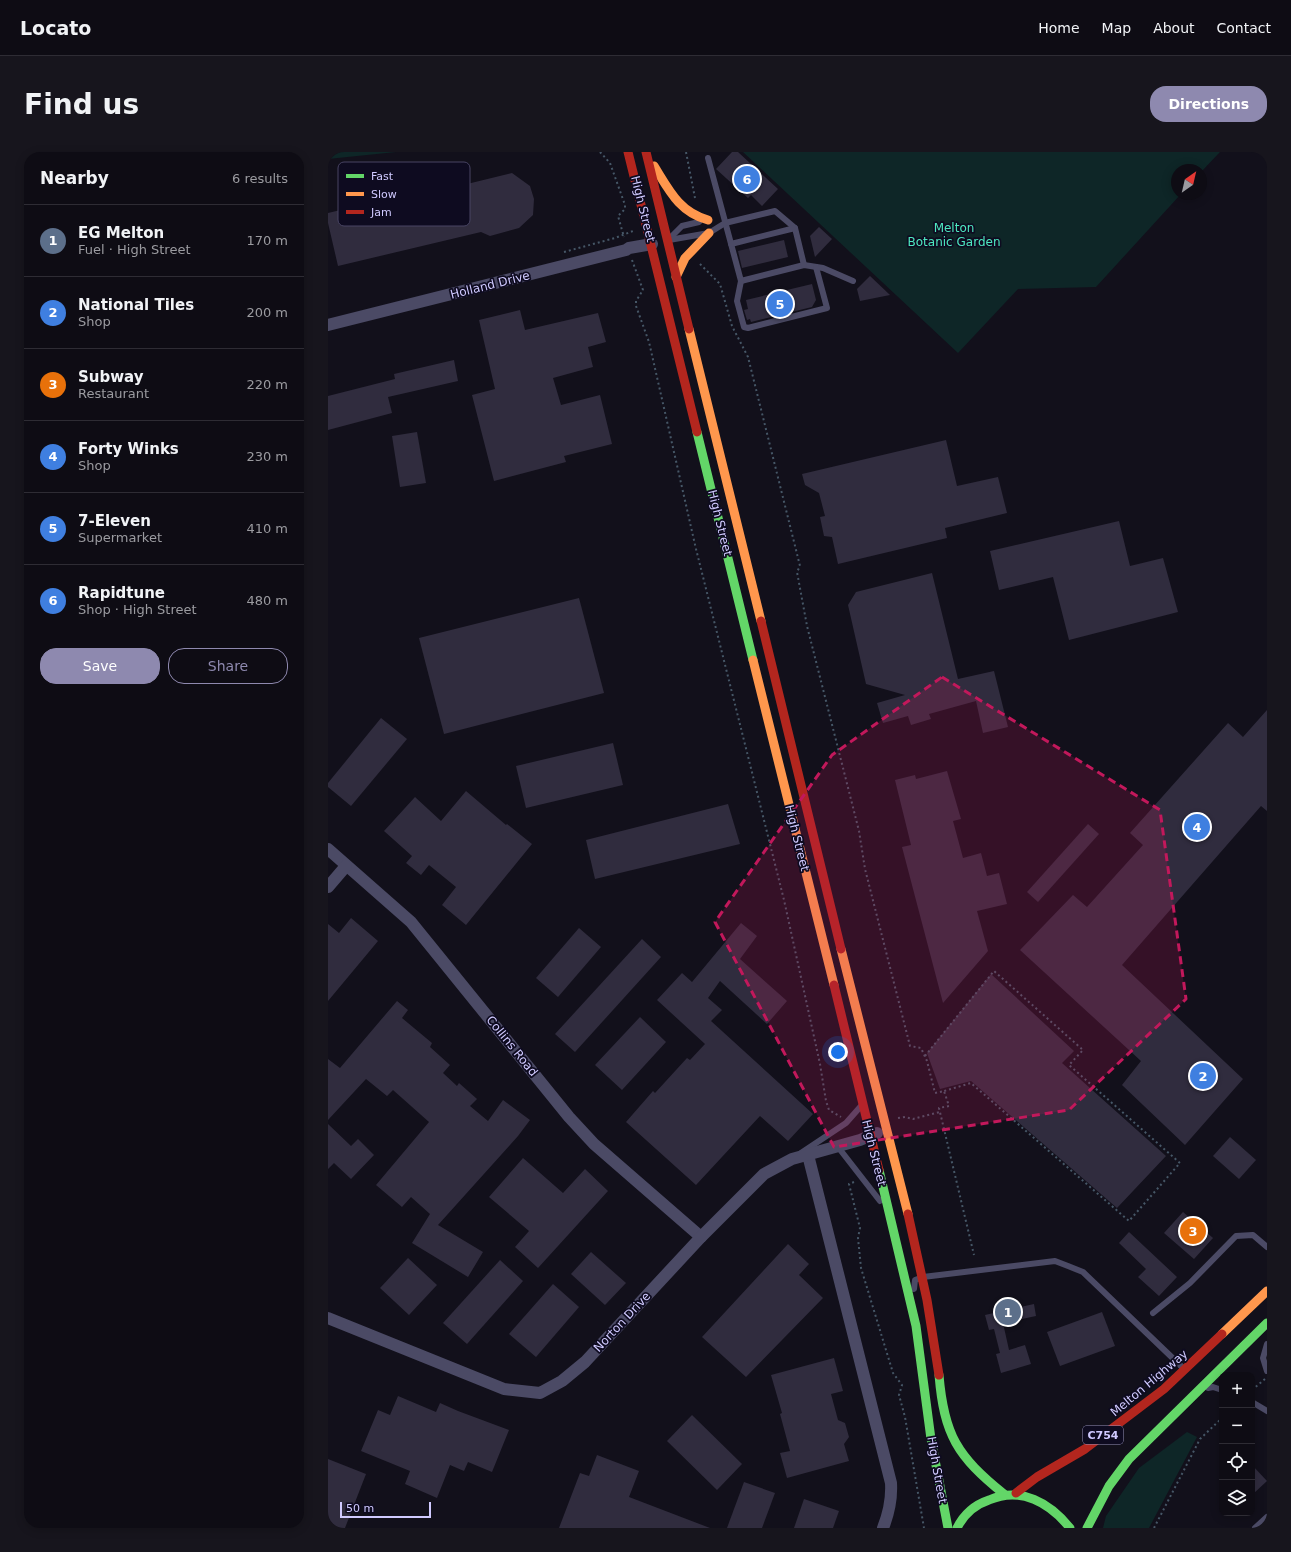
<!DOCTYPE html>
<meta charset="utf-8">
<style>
body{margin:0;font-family:"DejaVu Sans",sans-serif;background:#17151d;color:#f1f3f6}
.controls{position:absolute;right:12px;bottom:12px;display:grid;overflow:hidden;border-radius:8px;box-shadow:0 2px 10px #0003}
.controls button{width:36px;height:36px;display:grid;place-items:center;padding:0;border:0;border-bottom:1px solid #2e2c34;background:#0e0c14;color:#f1f3f6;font:20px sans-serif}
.compass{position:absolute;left:843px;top:12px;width:36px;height:36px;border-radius:50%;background:#0e0c14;box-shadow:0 2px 10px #0003;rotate:34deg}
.scale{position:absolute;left:12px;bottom:10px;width:91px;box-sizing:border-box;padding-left:4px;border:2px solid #d0caff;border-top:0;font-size:11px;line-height:14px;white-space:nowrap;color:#d0caff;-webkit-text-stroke:3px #0e0b20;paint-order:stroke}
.you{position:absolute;left:510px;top:900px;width:14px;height:14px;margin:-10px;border:3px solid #fff;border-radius:50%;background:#1a73e8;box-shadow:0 0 0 6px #1a73e833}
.badge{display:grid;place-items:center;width:26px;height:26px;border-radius:50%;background:#8e89af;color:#fff;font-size:13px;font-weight:700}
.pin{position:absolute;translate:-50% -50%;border:2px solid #fff;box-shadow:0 1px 4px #0006}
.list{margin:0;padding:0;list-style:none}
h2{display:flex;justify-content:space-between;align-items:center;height:52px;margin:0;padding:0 16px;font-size:17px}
h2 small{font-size:13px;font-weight:400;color:#9b9ba0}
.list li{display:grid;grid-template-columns:26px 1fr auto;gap:12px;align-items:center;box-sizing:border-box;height:72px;padding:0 16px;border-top:1px solid #2e2c34}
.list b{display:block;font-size:15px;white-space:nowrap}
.list p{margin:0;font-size:13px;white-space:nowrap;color:#9b9ba0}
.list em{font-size:13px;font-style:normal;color:#9b9ba0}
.actions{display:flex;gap:8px;padding:12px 16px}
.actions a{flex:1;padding:9px 0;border:1px solid #8e89af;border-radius:16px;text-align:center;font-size:14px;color:#8e89af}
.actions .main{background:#8e89af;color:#fff}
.icon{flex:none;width:22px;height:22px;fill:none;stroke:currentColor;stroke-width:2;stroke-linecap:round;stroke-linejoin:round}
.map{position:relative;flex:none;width:939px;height:1376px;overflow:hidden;border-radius:16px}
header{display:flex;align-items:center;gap:24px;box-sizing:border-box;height:56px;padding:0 20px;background:#0e0c14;border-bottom:1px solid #2e2c34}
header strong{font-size:19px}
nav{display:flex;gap:22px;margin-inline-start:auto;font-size:14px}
.intro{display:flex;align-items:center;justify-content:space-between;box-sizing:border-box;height:96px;padding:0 24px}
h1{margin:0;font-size:28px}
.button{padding:10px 18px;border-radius:16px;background:#8e89af;color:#fff;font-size:14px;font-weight:700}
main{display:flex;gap:24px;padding:0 24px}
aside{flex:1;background:#0e0c14;border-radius:16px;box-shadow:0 2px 10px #0003}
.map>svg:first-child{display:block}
</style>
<header>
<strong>Locato</strong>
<nav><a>Home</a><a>Map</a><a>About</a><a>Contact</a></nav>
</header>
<div class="intro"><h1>Find us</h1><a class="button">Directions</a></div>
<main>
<aside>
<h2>Nearby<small>6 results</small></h2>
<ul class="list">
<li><span class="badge" style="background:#5c6f8a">1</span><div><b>EG Melton</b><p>Fuel · High Street</p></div><em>170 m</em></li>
<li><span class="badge" style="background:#3f7fe0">2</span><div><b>National Tiles</b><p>Shop</p></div><em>200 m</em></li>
<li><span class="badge" style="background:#e8710a">3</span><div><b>Subway</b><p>Restaurant</p></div><em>220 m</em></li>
<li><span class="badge" style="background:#3f7fe0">4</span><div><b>Forty Winks</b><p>Shop</p></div><em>230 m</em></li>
<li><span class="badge" style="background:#3f7fe0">5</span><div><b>7-Eleven</b><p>Supermarket</p></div><em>410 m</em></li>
<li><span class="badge" style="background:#3f7fe0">6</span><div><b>Rapidtune</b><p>Shop · High Street</p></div><em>480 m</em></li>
</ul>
<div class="actions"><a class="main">Save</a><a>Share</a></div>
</aside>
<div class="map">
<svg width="939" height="1376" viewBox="0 0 939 1376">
<rect width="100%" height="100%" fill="#12101b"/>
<g fill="#0e2627">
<path d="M0,0H68L0,7Z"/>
<path d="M415,0H892L873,20V18H849V42H853L768,135L690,137L630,201Z"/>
<path d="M859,1280L869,1285L821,1376H775L778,1364L811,1316Z"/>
</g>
<g fill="#302c3e">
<path d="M404,0H410L450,37L434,54L423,43L420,46L388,17Z"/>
<path d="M184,21L202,34L206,47L205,63L191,76L162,84L153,80L10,114L0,71V61L134,29L135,33Z"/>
<path d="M491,75L504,87L487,105L482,84Z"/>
<path d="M456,88L460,105L414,116L410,99Z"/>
<path d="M542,124L562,143L532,149L529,137Z"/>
<path d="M484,132L488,148L484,155L423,170L422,167L419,168L416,158L420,157L418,148Z"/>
<path d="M192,158L197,178L270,161L278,190L260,195L265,215L225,226L233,253L272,243L284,292L236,304L238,310L166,329L144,243L167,237L151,168Z"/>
<path d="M126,208L130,229L60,245L64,261L0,278V244L67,227L66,222Z"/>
<path d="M89,280L98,331L72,335L64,284Z"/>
<path d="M618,288L629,334L670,325L679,361L617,376L619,386L510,412L504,385L496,384L492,365L497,364L491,341L477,333L474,322Z"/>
<path d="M791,369L802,414L835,406L850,460L741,488L725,425L671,438L662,399Z"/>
<path d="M604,421L630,527L666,519L680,575L655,581L648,549L601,562L603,567L583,573L580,564L555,571L549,551L577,543L538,532L520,453L528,440Z"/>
<path d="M251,446L276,541L116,582L91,486Z"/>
<path d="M939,558V659L933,654L794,813L915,927L857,993L794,933L813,909L692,798L745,743L759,755L815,693L802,681L900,571L915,585Z"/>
<path d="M53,566L79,587L23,654L0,635V631Z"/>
<path d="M285,591L295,633L198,656L188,614Z"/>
<path d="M619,619L633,667L625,669L635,706L653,701L659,724L671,721L679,752L649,759L660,799L615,851L574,695L583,693L567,628L587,623L588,627Z"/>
<path d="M138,639L178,673L179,672L204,692L138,773L114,753L128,735L101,713L93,723L78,711L84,704L56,679L87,645L113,669Z"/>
<path d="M400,652L412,692L267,727L258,688Z"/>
<path d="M760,672L771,682L710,750L699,740Z"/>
<path d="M23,766L50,789L0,849V772L11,781Z"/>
<path d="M413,771L429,784L412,807L459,849L439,872L392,829L380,846L394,858L383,869L485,962L460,989L432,964L368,1033L298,970L325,939L327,941L359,906L362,908L377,892L329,848L354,821L364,830Z"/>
<path d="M251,776L273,795L230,845L208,826Z"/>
<path d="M314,787L333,805L247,900L227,882Z"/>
<path d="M663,822L746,899L734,911L838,1004L789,1056L643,929L612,937L599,901Z"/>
<path d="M69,849L80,858L74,866L104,891L102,895L122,913L115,921L129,934L131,931L149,947L142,954L160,969L175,948L202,968L190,984L110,1073L155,1100L140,1125L84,1091L102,1062L83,1045L74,1055L48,1033L101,970L65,938L59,944L38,927L0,968V907L12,916Z"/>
<path d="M312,865L338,890L294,938L267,913Z"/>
<path d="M0,972L23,994L30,987L46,1003L23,1027L6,1011L0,1017Z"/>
<path d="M902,985L928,1008L911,1027L885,1004Z"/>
<path d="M195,1006L235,1041L257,1017L280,1039L210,1116L187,1095L201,1079L161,1045Z"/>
<path d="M855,1060L885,1086L866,1107L836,1081Z"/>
<path d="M801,1080L849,1125L831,1144L810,1125L818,1117L791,1091Z"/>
<path d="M460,1092L481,1112L471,1123L495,1146L418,1225L374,1185Z"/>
<path d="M263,1100L298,1131L277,1153L243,1122Z"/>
<path d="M80,1106L109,1133L81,1163L52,1136Z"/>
<path d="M172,1108L195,1129L139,1192L115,1171Z"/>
<path d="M225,1132L251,1155L208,1205L181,1182Z"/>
<path d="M706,1152L708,1164L675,1171L681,1198L697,1193L703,1212L673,1221L668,1202L672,1201L666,1177L661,1178L657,1163Z"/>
<path d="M774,1160L787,1194L732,1214L719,1180Z"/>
<path d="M506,1206L515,1239L503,1242L510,1268L517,1271L521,1285L516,1292L521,1309L459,1326L452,1301L462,1299L452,1262L454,1261L443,1223Z"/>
<path d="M70,1244L108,1260L112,1251L130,1259L181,1278L164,1320L140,1310L136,1319L122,1313L109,1346L77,1332L82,1319L33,1299L50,1258L62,1263Z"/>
<path d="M364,1263L414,1312L389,1338L339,1289Z"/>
<path d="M269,1303L311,1319L301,1345L382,1376H231L252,1321L261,1324Z"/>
<path d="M0,1307L38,1322L17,1376H0Z"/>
<path d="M924,1313L939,1329L924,1343Z"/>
<path d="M416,1330L447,1341L434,1376H399Z"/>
<path d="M476,1347L511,1359L505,1376H466Z"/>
</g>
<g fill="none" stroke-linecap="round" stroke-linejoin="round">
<g stroke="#465767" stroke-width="2" stroke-dasharray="2 3" stroke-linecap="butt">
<path d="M272,0L282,11L297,53V57L290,64L296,85"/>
<path d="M358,0L367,46"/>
<path d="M236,100L287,86L305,79"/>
<path d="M304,108L315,138L308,149V154L321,190L368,397L456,748L492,912L498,949L501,958L513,965"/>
<path d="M372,112L392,132L404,174L420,205L472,414L469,420L479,474L531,679L537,717L582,894L593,896L599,909L607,941L616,939L621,954L611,956L646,1103"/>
<path d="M597,904L666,819L755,898L741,913L852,1011L801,1069L643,931L616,939"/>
<path d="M570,966L577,965L585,967L612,960"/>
<path d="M526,1030L521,1032L532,1076L530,1086L533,1116L565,1221L574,1233L571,1243L577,1265L596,1376"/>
<path d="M924,1238L937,1227"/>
<path d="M826,1376L872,1287L894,1266"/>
</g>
<g stroke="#4b4a65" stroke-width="6">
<path d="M380,6L413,129L476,113L495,116L525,129"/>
<path d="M341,87L354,74L371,70"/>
<path d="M341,88L381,81L397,71L447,59L467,76L476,113"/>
<path d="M403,92L467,76"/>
<path d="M413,129L409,149L416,175L420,176L499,156L488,115"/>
<path d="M510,995L552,1049"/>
<path d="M473,1001L518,971L533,954"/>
<path d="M586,1137L587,1128L595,1125L727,1109L740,1114L755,1120L854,1215"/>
<path d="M825,1161L862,1131L908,1084L925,1083L939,1095"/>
<path d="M939,1192L935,1206L939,1219"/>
<path d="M880,1236L885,1235L894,1238"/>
<path d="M924,1250L939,1259"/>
<path d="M927,1376L939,1365"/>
</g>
<g stroke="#4b4a65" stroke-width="12">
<path d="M0,173L298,98L301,96L324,92"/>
<path d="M0,697L83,770L241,965L266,992L373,1085"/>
<path d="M0,735L18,714"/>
<path d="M480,1003L563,1331C564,1348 561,1361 555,1376"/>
<path d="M0,1166L176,1237L212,1241L234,1229L257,1210L373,1085L436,1022L464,1007L532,988L549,981"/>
</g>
<g stroke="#63d668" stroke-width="9">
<path d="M369,280L425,508"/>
<path d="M551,1018L588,1174L603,1287L620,1376"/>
<path d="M611,1223C616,1283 629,1304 676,1342"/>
<path d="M629,1376C636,1362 646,1353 661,1348C693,1334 722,1351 742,1376"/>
<path d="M759,1376L781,1334L801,1307L939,1171"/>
</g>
<g stroke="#ff974d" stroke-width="9">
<path d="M326,14C341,38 351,60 380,68"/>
<path d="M348,125L357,106L381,81"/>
<path d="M361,177L433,469"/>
<path d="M425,508L506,833"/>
<path d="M513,797L580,1062"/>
<path d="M894,1182L939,1139"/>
</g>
<g stroke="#b3261e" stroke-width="9">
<path d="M300,0L369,280"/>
<path d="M318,0L361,177"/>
<path d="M433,469L513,797"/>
<path d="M506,833L551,1018"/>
<path d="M580,1062L599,1148L611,1223"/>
<path d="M688,1341L709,1325L757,1297L836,1237L894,1182"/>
</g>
</g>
<path fill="#c2185b" fill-opacity="0.2" stroke="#c2185b" stroke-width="3" stroke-dasharray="8 5" stroke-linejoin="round" d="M614,525L832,658L858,847L741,958L506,995L387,770L504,603Z"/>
<g text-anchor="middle" stroke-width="3.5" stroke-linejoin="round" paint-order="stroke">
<rect fill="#0e0b20" stroke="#9691bc" stroke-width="1" x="755" y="1274" width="40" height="18" rx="3"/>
<g font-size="11" font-weight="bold" fill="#d0caff">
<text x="775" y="1287">C754</text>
</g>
<g font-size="12" fill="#d0caff" stroke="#0e0b20">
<text transform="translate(315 57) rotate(76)" y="4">High Street</text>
<text transform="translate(162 133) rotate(-14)" y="4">Holland Drive</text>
<text transform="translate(392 371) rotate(76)" y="4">High Street</text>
<text transform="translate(469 686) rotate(76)" y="4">High Street</text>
<text transform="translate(184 894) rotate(51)" y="4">Collins Road</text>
<text transform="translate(546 1001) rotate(76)" y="4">High Street</text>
<text transform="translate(294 1170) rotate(-47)" y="4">Norton Drive</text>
<text transform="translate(821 1231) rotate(-40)" y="4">Melton Highway</text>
<text transform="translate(609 1318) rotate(80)" y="4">High Street</text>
</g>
<g font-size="12" fill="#4de8c0" stroke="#0e0b20">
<text x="626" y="80">Melton<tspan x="626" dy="14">Botanic Garden</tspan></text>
</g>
</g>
<rect x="10" y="10" width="132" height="64" rx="6" fill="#0e0b20" stroke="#484463" stroke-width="1"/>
<rect x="18" y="22" width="18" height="4" fill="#63d668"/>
<rect x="18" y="40" width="18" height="4" fill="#ff974d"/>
<rect x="18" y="58" width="18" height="4" fill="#b3261e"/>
<g font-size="11" fill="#d0caff">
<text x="43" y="28">Fast</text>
<text x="43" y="46">Slow</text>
<text x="43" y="64">Jam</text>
</g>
</svg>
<div class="controls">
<button>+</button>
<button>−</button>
<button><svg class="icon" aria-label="locate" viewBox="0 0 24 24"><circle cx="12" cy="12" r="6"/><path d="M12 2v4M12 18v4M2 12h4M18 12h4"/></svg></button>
<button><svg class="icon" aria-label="layers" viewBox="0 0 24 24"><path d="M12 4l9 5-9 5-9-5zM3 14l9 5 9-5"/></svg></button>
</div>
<svg class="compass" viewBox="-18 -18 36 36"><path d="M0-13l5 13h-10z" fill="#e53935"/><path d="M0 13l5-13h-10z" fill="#9b9ba0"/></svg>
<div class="scale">50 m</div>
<div class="you"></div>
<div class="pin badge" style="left:680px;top:1160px;background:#5c6f8a">1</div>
<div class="pin badge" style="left:875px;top:924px;background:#3f7fe0">2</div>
<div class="pin badge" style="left:865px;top:1079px;background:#e8710a">3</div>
<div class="pin badge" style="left:869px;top:675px;background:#3f7fe0">4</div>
<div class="pin badge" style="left:452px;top:152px;background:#3f7fe0">5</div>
<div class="pin badge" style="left:419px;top:27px;background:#3f7fe0">6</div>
</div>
</main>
